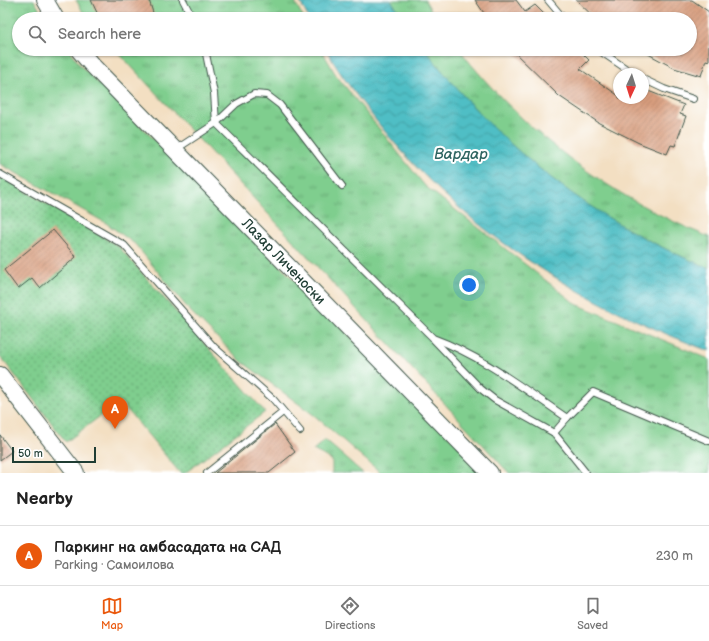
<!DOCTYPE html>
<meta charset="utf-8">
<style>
body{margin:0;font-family:"Balsamiq Sans",sans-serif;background:#f2f2f2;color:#222}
.compass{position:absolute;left:613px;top:68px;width:36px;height:36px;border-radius:50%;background:#fff;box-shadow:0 1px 3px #0004;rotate:184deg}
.scale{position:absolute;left:12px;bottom:10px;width:84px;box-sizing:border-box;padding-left:4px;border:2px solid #1f3d34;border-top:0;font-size:11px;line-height:14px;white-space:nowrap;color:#1f3d34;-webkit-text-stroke:3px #fff;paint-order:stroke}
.you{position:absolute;left:469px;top:285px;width:14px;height:14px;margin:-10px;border:3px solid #fff;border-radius:50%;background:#1a73e8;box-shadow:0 0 0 6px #1a73e833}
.badge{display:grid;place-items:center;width:26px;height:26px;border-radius:50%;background:#ea580c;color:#fff;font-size:13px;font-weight:700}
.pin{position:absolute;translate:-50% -33px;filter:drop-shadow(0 1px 2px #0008)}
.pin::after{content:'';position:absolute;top:21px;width:14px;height:12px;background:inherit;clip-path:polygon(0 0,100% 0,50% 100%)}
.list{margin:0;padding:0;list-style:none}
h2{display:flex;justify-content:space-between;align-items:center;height:52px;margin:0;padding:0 16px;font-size:17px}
h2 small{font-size:13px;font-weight:400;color:#767676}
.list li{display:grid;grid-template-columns:26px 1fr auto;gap:12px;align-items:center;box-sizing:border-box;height:60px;padding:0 16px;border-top:1px solid #e0e0e0}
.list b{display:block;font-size:15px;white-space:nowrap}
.list p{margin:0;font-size:13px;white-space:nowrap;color:#767676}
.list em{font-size:13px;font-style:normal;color:#767676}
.icon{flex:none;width:22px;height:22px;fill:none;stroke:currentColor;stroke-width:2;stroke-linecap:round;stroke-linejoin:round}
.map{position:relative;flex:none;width:709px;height:473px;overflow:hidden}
.search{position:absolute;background:#fff;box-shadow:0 1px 3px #0004;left:12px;right:12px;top:12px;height:44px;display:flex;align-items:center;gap:10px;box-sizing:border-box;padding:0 14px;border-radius:22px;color:#767676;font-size:15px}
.sheet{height:112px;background:#fff}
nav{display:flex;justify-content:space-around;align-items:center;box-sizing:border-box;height:56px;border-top:1px solid #e0e0e0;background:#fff;font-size:11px;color:#767676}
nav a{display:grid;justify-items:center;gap:2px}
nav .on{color:#ea580c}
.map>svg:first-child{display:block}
</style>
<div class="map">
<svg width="709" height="473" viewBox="0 0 709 473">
<defs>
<pattern id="grass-tufts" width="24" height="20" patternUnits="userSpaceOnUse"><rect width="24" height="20" fill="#7fce8e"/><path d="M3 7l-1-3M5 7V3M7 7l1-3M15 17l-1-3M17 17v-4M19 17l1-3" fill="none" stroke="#67a875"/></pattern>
<pattern id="park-dots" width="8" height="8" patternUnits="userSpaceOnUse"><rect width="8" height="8" fill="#7fce8e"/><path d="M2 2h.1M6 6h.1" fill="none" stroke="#67a875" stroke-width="1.8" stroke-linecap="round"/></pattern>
<pattern id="water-waves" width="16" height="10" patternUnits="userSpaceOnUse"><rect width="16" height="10" fill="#4fbec5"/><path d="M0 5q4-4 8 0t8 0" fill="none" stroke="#419ca1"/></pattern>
<pattern id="building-hatch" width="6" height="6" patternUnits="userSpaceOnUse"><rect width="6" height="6" fill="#d89d7d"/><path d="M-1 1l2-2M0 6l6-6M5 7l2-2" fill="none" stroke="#af8167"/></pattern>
</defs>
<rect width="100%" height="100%" fill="#fff"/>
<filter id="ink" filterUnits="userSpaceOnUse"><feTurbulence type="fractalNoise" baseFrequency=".025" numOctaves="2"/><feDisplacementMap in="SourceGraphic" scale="8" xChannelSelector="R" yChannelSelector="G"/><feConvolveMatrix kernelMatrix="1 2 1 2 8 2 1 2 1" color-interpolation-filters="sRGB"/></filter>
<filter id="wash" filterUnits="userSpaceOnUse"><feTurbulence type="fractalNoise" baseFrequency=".012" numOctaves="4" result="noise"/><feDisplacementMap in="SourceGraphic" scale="16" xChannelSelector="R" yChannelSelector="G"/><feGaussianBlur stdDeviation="0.9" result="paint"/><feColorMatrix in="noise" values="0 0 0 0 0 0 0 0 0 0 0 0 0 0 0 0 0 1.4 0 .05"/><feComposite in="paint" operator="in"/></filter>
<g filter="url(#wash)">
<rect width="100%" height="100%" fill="#f3dfc2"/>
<g fill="url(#grass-tufts)" stroke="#4f8661">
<path d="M0,0H34L45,19H19V49H68L81,66L472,459L483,473H381L315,416L241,361L191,312L135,244L106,223L0,164Z"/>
<path d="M76,0H294L304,19H87Z"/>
<path d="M391,0H425L436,19H403Z"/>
<path d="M115,49H321L336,75L425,186L576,304L709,359V473H509Z"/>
<path d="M425,49H459C523,132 611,198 709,237V268C595,223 498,147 425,49Z"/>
<path d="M325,440L363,473H332V460L313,450Z"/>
</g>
<path fill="url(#park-dots)" stroke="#4f8661" d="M0,176L118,246L265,412L185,473H180L120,401L66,442L0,356Z"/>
<g fill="url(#water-waves)" stroke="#377e7c">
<path d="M299,0H391L403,19H309Z"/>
<path d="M326,49H425C498,147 595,223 709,268V351C577,301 462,231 374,118C357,96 339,74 326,49Z"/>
</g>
<g id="blocks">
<g fill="url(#building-hatch)">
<path d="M91,0H149L155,19H100Z"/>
<path d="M475,0H516L525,12L535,5L549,19H488Z"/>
<path d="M576,0H692L709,12V61L706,60L701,76L674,68L639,49H690V19H596Z"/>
<path d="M511,49H578L589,60L580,69L619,96V98H643V89L684,105L680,114L686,116L675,146L671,145L667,154L639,143L599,123L559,96Z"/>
<path d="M53,230L76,257L40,288L32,278L18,289L4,270Z"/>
<path d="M275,424L295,452L269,473H215Z"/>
<path d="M0,435L12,451L0,460Z"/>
</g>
</g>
</g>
<g filter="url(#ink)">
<use href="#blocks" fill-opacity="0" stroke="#3f5549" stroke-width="1"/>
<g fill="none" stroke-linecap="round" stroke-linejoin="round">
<g stroke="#3f5549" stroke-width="8">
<g id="service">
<path d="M183,0L193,19"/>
<path d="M548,0L564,19"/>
<path d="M205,49L214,93L216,123L433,338C482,356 524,389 567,418L554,433"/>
<path d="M597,49L634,74"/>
<path d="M643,79L664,89L693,99"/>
<path d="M175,150L216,123L236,104L254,94L267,95L280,105L342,186"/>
<path d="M0,174L124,245L214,347L273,399L300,431"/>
<path d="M434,340L481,389L495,400L554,433L586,473"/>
<path d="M567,418L593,392L709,441"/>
<path d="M207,473L283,412"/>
</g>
</g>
<g stroke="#3f5549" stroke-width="18">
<g id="tertiary">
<path d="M45,0L56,19"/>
<path d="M78,49L91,64L490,473"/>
<path d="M0,375L76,473"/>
</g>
</g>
<use href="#service" stroke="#fff" stroke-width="6"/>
<use href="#tertiary" stroke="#fff" stroke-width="16"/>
</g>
</g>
<g text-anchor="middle" stroke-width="4" stroke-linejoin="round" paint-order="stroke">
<g font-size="14" fill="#1f3d34" stroke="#fff">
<text transform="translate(284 261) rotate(46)" y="5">Лазар Личеноски</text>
</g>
<g font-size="15" font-style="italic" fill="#2d6460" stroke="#fff">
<text x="461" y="159">Вардар</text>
</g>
</g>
</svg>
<svg class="compass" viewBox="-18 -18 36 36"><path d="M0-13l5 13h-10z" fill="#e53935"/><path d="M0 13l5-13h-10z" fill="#767676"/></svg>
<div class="scale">50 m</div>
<div class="you"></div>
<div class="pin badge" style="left:115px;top:429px">A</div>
<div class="search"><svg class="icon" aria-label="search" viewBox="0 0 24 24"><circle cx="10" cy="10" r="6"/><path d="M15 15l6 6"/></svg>Search here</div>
</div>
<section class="sheet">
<h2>Nearby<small></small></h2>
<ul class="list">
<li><span class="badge">A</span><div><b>Паркинг на амбасадата на САД</b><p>Parking · Самоилова</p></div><em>230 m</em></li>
</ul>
</section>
<nav>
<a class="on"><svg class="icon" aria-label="map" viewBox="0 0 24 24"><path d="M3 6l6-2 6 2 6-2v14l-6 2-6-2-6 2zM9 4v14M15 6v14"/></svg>Map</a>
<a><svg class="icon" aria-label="directions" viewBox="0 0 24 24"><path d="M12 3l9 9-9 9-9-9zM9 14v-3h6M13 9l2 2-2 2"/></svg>Directions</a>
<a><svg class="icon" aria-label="saved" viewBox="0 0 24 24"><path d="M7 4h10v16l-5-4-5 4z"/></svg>Saved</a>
</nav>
